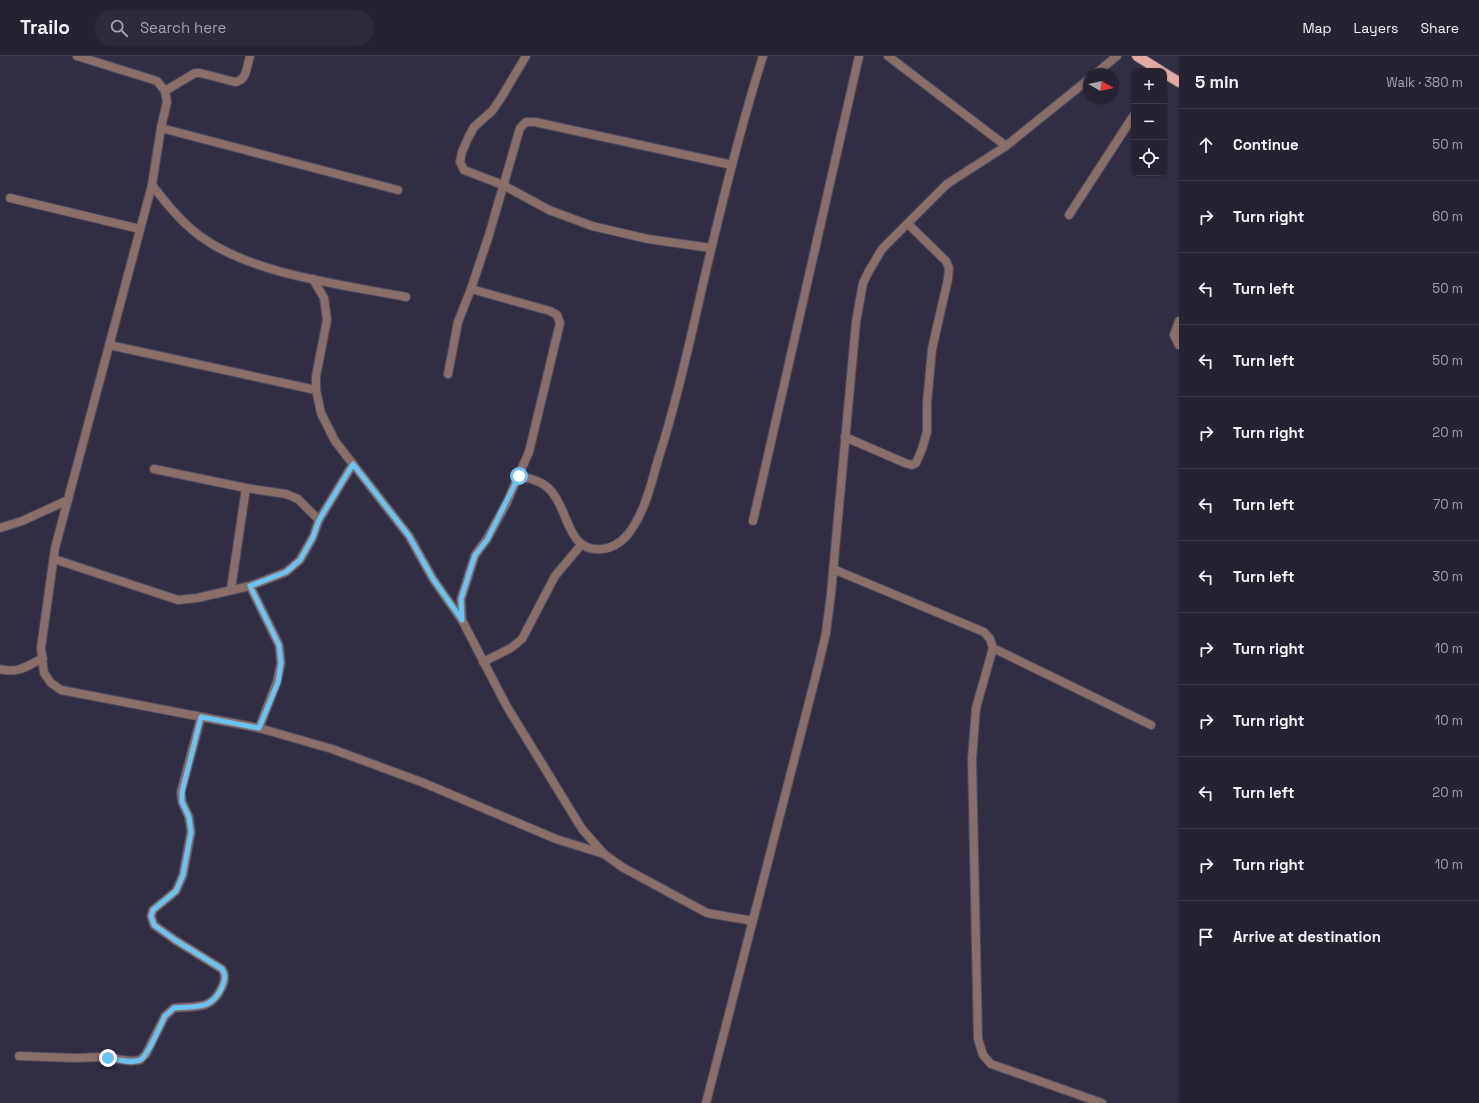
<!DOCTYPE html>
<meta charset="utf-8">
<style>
body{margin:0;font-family:"Space Grotesk",sans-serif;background:#2d2a3a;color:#f1f3f6}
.controls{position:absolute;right:12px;top:12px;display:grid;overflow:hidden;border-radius:8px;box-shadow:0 1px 3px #0004}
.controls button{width:36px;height:36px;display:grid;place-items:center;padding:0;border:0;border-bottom:1px solid #423f4d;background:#252232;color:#f1f3f6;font:20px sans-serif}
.compass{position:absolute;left:1083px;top:12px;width:36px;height:36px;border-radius:50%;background:#252232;box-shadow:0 1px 3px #0004;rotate:99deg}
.stop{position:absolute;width:12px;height:12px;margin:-9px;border:3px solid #6bc3f2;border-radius:50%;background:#fff}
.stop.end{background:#6bc3f2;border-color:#fff;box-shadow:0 1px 4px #0008}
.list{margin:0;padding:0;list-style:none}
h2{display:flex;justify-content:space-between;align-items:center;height:52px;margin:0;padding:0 16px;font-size:17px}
h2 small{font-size:13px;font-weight:400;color:#a3a4ac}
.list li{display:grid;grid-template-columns:26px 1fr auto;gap:12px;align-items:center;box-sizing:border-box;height:72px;padding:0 16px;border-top:1px solid #423f4d}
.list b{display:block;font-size:15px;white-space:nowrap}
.list em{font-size:13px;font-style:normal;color:#a3a4ac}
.icon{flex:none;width:22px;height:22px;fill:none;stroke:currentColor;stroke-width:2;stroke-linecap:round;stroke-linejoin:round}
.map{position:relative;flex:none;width:1179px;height:1047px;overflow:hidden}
header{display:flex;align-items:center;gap:24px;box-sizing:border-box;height:56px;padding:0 20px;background:#252232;border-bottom:1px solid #423f4d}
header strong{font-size:19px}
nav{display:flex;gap:22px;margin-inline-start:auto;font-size:14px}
.search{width:280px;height:36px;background:#2d2a3a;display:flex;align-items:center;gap:10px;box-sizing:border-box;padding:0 14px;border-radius:22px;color:#a3a4ac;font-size:15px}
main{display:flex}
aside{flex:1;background:#252232}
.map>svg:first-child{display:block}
</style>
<header>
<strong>Trailo</strong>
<div class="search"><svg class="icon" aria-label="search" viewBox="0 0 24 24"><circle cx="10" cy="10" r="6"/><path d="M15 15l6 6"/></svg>Search here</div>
<nav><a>Map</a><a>Layers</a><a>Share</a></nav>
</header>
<main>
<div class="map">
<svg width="1179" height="1047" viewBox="0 0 1179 1047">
<rect width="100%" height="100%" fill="#312e43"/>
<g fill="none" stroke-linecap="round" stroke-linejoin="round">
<g stroke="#4e4b5f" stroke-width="10">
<g id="service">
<path d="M10,142L140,173"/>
<path d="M1069,159L1134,59"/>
<path d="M993,592L1151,669"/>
</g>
</g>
<g stroke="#4e4b5f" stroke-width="10">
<g id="minor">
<path d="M77,0L157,25L165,35L167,46L161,72L152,129L55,492L41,592L44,617L51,627L61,634L259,672L332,693L424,727L556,783L604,798"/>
<path d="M526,0L501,42L492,55L474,71L468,82L462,96L460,106L464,114L503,129L549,154L592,170L648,183L711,192"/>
<path d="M888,0L1006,90"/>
<path d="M1095,18L1117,0"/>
<path d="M165,35L195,17H200L235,26C247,25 247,9 250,0"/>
<path d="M161,72L398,134"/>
<path d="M152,129C166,147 181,166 200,180C253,219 341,228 406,241"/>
<path d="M313,223L324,242L327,264L316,320V334L321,357L335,385L409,480L433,523L461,563"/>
<path d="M471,233L550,255L557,259L560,267L529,396L507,446L487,483L475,499L461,543L462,564L506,649L582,773L604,798L622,811L707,857L753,865"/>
<path d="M1179,265L1174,279L1179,289"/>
<path d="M109,289L316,334"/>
<path d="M448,318L458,266L471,233L489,179L520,72L526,66H535L732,109"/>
<path d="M845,381L905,407L912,409L916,407L922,393L927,376V347L932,293L948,223L949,212L946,205L908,168"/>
<path d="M154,413L246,432L286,438L298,443L319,464"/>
<path d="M519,420C531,423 543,425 551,435C569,454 567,497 602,493C623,491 634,472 642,454C649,439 653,421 658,404C674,354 686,302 698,250C717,166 737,82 763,0"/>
<path d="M753,465L859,0"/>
<path d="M0,472L22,465L68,444"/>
<path d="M54,503L178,544L197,542L250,530L286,516L300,504L313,481L319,464L353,408"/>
<path d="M833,513L984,576L990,583L993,592L976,652L972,703L978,983L983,999L991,1008L1102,1047"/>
<path d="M250,530L279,589L281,607L277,626L259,672"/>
<path d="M231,533L246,432"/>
<path d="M483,606L511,592L522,583L555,520L581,489"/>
<path d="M0,613C18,618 27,610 43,602"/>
<path d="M19,1000L75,1002L100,1001L131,1005L140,1004L146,998L165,960L174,952C197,950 212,954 222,931C225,924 226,919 222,913L175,884L154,869L151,860L153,854L176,835L183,819L191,776L189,761L182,746L181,736L201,661"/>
<path d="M706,1047L817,615L826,577L831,538L856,266L863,227L869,215L882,193L947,128L1006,90L1089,23"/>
</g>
</g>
<g stroke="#4e4b5f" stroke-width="12">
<g id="primary">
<path d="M1137,0L1161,15"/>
<path d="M1164,17L1179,26"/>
</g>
</g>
<use href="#service" stroke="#8a6e6a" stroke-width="8"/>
<use href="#minor" stroke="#8a6e6a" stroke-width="8"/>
<use href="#primary" stroke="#e3aaa2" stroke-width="10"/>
</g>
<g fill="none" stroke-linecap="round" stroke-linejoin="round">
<path stroke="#6bc3f2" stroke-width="5" d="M108,1002C117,1003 131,1008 140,1004C148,1000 160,969 165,960L174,952C197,950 212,954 222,931C225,924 226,919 222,913L175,884L154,869L151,860L153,854L176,835L183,819L191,776L189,761L182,746V736L201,661L259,672L278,626L281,607L279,589L250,530L286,516L300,504L313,481L319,464L353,408L409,480L433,523L462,564L461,543L475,499L487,484L519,420"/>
</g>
</svg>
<div class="controls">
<button>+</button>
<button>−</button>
<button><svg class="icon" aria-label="locate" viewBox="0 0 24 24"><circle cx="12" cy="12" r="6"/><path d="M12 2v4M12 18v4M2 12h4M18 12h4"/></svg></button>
</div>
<svg class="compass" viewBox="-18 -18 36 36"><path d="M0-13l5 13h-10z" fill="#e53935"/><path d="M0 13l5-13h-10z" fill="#a3a4ac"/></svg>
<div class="stop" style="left:519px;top:420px"></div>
<div class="stop end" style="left:108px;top:1002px"></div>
</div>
<aside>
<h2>5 min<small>Walk · 380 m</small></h2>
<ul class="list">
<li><svg class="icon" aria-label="ahead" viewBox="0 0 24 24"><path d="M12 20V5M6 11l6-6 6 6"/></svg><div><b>Continue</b></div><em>50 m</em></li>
<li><svg class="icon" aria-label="right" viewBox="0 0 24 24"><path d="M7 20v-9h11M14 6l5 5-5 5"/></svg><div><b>Turn right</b></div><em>60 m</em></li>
<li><svg class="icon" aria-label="left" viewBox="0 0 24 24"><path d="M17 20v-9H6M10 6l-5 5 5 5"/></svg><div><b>Turn left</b></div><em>50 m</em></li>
<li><svg class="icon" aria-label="left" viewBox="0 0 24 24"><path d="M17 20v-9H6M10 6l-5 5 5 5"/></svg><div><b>Turn left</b></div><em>50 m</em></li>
<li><svg class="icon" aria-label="right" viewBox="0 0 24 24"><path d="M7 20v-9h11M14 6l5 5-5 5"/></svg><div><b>Turn right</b></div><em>20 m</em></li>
<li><svg class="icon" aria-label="left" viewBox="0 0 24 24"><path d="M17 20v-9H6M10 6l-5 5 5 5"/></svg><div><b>Turn left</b></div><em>70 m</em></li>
<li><svg class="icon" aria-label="left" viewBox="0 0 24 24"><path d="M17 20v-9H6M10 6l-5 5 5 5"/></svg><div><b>Turn left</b></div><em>30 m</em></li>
<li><svg class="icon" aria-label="right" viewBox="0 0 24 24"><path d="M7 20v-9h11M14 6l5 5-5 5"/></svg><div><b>Turn right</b></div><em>10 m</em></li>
<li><svg class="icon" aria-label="right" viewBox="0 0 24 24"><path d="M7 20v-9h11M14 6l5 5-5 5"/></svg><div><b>Turn right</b></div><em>10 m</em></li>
<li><svg class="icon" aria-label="left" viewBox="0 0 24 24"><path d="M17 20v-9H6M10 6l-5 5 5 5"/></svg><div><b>Turn left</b></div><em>20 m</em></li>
<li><svg class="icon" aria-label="right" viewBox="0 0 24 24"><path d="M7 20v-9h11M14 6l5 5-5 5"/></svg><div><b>Turn right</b></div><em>10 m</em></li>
<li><svg class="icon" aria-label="arrive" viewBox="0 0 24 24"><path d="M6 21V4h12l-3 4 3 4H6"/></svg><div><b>Arrive at destination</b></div></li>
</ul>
</aside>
</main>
